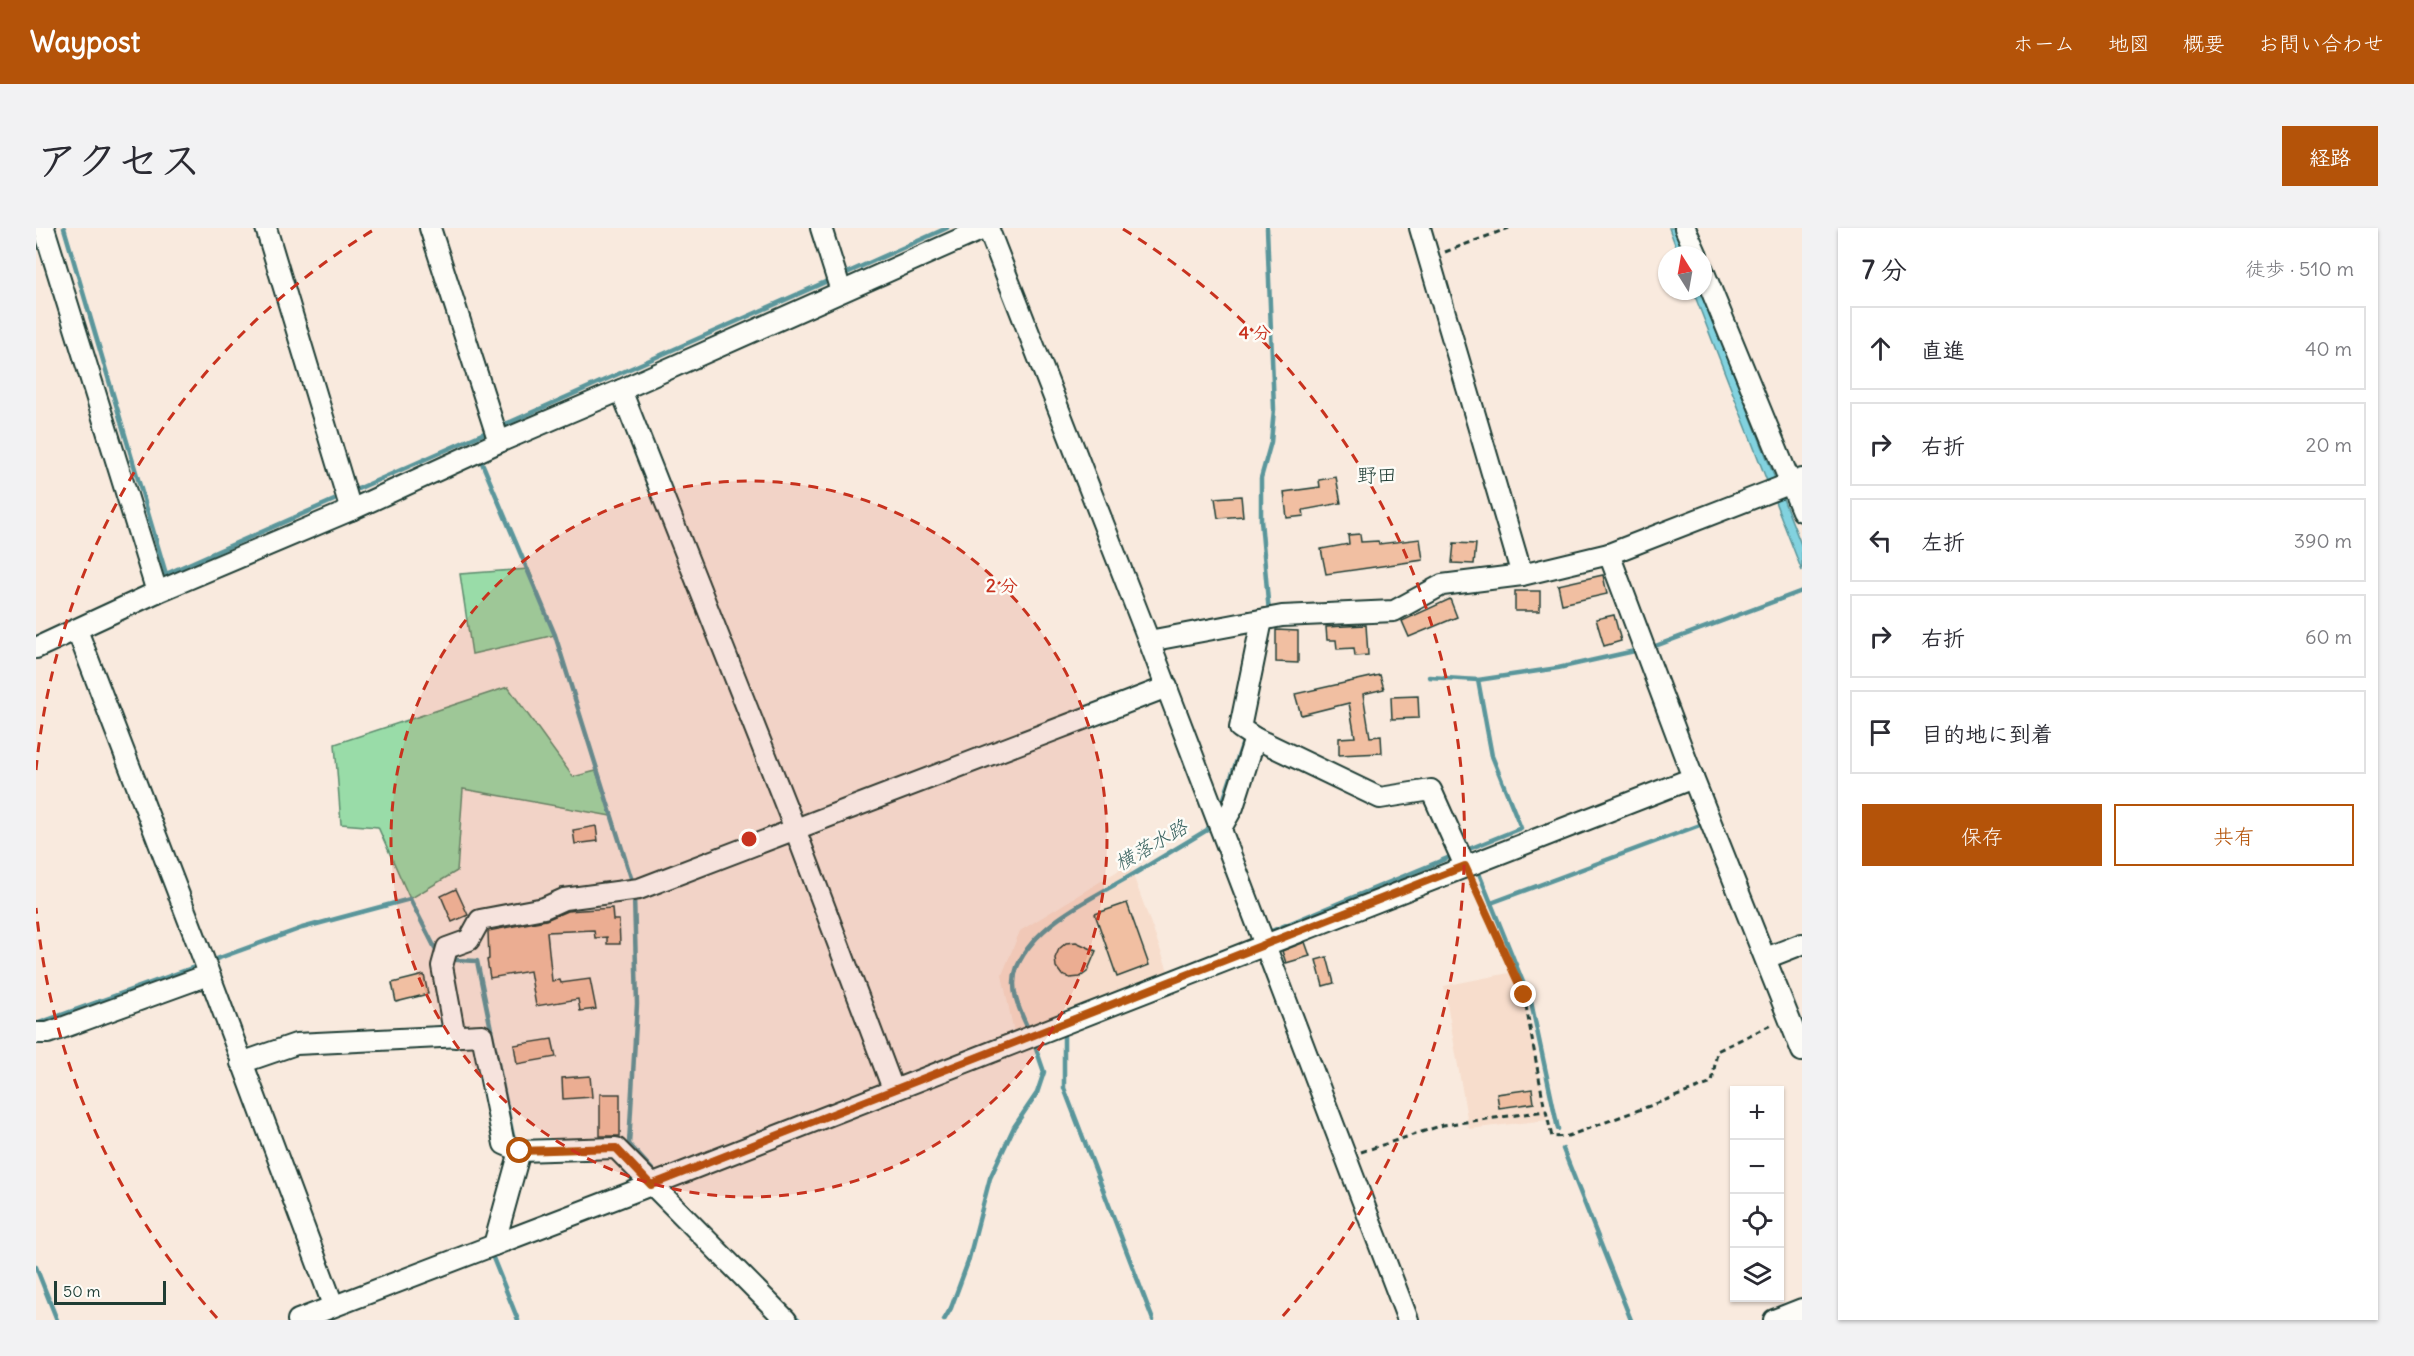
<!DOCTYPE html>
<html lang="ja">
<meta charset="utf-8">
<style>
body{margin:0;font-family:Delius,"Klee One",sans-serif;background:#f2f2f3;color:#2b2b33}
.controls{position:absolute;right:18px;bottom:18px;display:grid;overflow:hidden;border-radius:0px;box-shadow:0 2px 4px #0004}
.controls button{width:54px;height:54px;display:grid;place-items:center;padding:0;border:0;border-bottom:2px solid #e1e1e2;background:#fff;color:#2b2b33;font:30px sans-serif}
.compass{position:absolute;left:1622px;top:18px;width:54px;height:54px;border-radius:50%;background:#fff;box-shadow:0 2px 4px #0004;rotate:349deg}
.scale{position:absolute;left:18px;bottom:15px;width:112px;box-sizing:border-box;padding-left:6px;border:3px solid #1f3d34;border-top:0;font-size:16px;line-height:21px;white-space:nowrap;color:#1f3d34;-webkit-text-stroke:4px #fdfcf7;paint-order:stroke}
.stop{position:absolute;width:18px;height:18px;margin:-14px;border:4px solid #b45309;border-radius:50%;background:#fff}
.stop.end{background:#b45309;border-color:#fff;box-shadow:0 2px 6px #0008}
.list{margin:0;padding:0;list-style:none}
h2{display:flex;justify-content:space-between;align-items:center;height:78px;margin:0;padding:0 24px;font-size:26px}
h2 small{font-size:20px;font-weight:400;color:#7c7c81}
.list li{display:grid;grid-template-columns:39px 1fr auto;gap:18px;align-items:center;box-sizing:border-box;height:84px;margin:0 12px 12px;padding:0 12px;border:2px solid #e1e1e2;border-radius:0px}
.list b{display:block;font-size:22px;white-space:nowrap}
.list em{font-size:20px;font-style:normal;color:#7c7c81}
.actions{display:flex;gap:12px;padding:18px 24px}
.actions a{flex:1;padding:14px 0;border:2px solid #b45309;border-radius:0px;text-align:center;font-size:21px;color:#b45309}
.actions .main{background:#b45309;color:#fff}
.icon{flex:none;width:33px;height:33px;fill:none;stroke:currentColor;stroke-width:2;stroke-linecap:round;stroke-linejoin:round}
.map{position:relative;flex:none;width:1766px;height:1092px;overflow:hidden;border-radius:0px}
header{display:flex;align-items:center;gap:36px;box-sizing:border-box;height:84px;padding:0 30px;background:#b45309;color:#fff}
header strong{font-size:28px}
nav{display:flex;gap:33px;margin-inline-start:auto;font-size:21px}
.intro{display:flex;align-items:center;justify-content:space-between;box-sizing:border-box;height:144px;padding:0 36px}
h1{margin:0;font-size:42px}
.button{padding:15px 27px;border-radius:0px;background:#b45309;color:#fff;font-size:21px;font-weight:700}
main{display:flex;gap:36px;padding:0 36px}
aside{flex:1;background:#fff;border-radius:0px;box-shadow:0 2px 4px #0004}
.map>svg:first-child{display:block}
</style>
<header>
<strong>Waypost</strong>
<nav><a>ホーム</a><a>地図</a><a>概要</a><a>お問い合わせ</a></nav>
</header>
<div class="intro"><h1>アクセス</h1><a class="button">経路</a></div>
<main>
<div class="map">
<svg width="1766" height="1092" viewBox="0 0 1766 1092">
<rect width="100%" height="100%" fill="#f9eade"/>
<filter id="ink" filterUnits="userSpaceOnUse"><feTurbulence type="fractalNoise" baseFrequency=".0167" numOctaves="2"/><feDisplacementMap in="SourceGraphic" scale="12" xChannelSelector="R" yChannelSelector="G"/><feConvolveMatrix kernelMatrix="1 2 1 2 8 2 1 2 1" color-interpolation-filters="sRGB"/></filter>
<g filter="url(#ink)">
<g fill="#f7ddcc">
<path d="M1093,636L1134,748L979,809L966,747L984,703Z"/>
<path d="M1483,743L1511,892L1433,901L1408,758Z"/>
</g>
<g fill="#99dca8" stroke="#5c8c6e" stroke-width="1.5">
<path d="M493,341L519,407L436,426L424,346Z"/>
<path d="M472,459L537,549L560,543L575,588L427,561L421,643L374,671L342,599L305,596L299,516Z"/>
</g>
<g fill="#82d2df" stroke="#5a969b" stroke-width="1.5">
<path d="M1633,0H1640L1651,27H1643Z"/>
<path d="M1657,63H1665L1766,319V343Z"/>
</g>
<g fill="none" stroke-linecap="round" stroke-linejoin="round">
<g stroke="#5a969b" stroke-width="4.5">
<path d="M28,0L130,346L305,269"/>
<path d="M1231,0L1238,181L1235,214L1225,250V292L1233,385"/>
<path d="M806,47L911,0"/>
<path d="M463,199L796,51"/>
<path d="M444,230L519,407L597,656"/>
<path d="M315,264L455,202"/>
<path d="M1614,420L1766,363"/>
<path d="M1393,449L1442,452L1522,440L1603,422"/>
<path d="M1184,582L1209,508"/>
<path d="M1433,621L1485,600L1456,528L1442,452"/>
<path d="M1442,643L1495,774L1522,901"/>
<path d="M598,668L601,776L593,916L622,948"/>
<path d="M1455,675L1664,597"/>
<path d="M1231,699L1233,704L1414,629"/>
<path d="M413,727L421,732L441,733L478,913"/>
<path d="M175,733L266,700L374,671L399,720L406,723"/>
<path d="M0,796L164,737"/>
<path d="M994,805C985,785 972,762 981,739C999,695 1058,669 1096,647C1121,632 1146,617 1171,602L1176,594"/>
<path d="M1028,808V860L1117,1092"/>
<path d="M1527,921L1595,1092"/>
<path d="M455,1025L482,1092"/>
<path d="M0,1039L21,1092"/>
<path d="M754,1083L763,1092"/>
<path d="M908,1092L915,1080L932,1034L954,950L978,899L1001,865L1008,844L997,812"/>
</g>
</g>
<g fill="#f1bfa2" stroke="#1f3d34" stroke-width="1.5">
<path d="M1300,249L1305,275L1267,282L1268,288L1251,290L1248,264L1284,259L1283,252Z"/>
<path d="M1205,268L1207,288L1182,290L1179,270Z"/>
<path d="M1324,306L1325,314L1342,313L1343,316L1384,311L1387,332L1290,346L1285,321L1313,316L1312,307Z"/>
<path d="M1418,315L1440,316L1438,336L1416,335Z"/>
<path d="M1567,347L1571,366L1526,376L1522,357Z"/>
<rect x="1479" y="363" width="25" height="20"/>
<path d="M1414,371L1421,389L1373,409L1366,393Z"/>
<path d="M1578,387L1585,413L1568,418L1560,391Z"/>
<path d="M1330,397L1332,427L1319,428L1318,420L1301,421L1300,412H1291L1290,399Z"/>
<path d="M1240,402L1262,403V435L1240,434Z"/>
<path d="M1344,447L1348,461L1327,466L1334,509L1345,508L1346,525L1303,527V510L1319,509L1313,475L1265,487L1259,466Z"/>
<path d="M1382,468L1383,490L1356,491L1355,469Z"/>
<path d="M560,598L562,613L539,616L537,602Z"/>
<path d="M420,661L432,687L416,694L405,668Z"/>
<path d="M1091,675L1113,737L1081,749L1059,686Z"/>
<path d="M576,680L577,692H583L584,716H571V709L559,710L558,702L511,704L516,753L524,752L525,755L554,751L560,781L544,783L542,771L500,778L494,743L454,750L451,732L453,731L452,703L510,692L531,683Z"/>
<path d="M1040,714L1060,723L1051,744L1044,749L1034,750L1026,747L1020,739L1019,730L1023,721L1030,715Z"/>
<path d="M1269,714L1274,728L1250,735L1246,723Z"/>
<path d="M1291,729L1298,755L1287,758L1280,732Z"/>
<path d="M388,747L392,766L360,774L356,755Z"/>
<path d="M516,811L520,829L481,836L478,817Z"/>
<path d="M554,848L556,869L527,871L526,850Z"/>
<path d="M1496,861L1498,875L1463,880L1461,866Z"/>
<rect x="564" y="866" width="20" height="42"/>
</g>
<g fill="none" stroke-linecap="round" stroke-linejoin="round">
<g stroke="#1f3d34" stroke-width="24">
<g id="minor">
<path d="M8,0L121,364"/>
<path d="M230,0L315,282"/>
<path d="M394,0L463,214"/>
<path d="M785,0L805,63"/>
<path d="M952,0L1113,413L1372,1092"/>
<path d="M1384,0L1486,347"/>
<path d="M1649,0L1661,27"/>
<path d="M1667,42L1766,283"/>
<path d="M585,162L759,601L857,861"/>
<path d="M1573,326L1657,550L1766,823"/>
<path d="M1226,392L1204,500L1219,510L1344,570L1395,562L1429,638"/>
<path d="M41,402L166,727L297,1077"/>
<path d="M1113,413L1246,388L1358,383L1406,357L1486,347L1573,326L1766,251"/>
<path d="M0,420L121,364L315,282L463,214L585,162L949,0"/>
<path d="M1185,600L1197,579L1219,510"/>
<path d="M1730,730L1766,716"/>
<path d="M0,805H12L172,747"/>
<path d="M419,809L406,738L411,720L433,712L444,692L508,680L528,671L603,661L1131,459"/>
<path d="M205,835L260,816L446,807L468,916L484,923L580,920L750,1092"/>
<path d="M458,1017L484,923"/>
<path d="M262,1092L615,957L1657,550"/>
<path d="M1738,1092L1766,1081"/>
</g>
</g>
<g stroke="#1f3d34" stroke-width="3" stroke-dasharray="6 4.5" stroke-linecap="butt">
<path d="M1409,24L1473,0"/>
<path d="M1436,652L1488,767L1508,877"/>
<path d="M1325,924L1407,897L1510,883L1516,909L1532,908L1676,855L1681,823L1737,796"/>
</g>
<use href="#minor" stroke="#fdfcf7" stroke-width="20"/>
</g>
</g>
<g fill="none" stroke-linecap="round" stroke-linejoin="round" filter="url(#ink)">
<path stroke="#b45309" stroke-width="8" d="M484,923L580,920L615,957L1429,638L1488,767"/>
</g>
<circle cx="713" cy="611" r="358" fill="#c8321e" fill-opacity=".12"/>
<g fill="none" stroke="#c8321e" stroke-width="3" stroke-dasharray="10 8">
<circle cx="713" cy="611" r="358"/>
<path d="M181 1090A716 716 0 0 1 0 680M0 542A716 716 0 0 1 339 1M1087 1A716 716 0 0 1 1245 1090"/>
</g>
<g text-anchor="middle" stroke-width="5" stroke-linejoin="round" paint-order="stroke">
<g font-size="20" fill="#1f3d34" stroke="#fdfcf7">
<text x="1341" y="254">野田</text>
</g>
<g font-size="20" font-style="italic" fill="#38625f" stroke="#fdfcf7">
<text transform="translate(1115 617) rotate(-30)" y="7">横落水路</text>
</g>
</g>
<circle cx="713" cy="611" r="9" fill="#c8321e" stroke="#fdfcf7" stroke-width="3"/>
<g font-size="18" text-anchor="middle" font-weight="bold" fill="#c8321e" stroke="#fdfcf7" stroke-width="5" stroke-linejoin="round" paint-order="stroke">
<text x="1219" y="111">4 分</text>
<text x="966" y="364">2 分</text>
</g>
</svg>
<div class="controls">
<button>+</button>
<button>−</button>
<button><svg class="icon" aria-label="locate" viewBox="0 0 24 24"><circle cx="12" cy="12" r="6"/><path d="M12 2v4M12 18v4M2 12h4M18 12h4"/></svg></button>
<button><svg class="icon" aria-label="layers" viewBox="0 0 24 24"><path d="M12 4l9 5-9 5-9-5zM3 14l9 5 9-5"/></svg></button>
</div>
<svg class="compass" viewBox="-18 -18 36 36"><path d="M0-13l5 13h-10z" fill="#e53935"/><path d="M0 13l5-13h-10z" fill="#7c7c81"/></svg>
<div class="scale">50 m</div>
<div class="stop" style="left:484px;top:923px"></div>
<div class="stop end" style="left:1488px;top:767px"></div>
</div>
<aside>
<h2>7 分<small>徒歩 · 510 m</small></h2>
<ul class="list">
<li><svg class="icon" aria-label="ahead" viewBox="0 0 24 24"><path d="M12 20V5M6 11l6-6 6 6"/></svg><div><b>直進</b></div><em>40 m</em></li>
<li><svg class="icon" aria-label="right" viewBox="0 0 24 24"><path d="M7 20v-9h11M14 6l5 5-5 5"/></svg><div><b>右折</b></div><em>20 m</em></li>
<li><svg class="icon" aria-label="left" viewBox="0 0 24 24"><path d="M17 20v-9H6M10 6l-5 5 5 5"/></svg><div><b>左折</b></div><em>390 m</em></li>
<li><svg class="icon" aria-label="right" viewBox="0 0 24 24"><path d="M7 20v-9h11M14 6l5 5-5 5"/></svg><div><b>右折</b></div><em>60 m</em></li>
<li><svg class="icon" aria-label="arrive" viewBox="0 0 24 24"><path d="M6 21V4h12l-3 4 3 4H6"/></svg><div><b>目的地に到着</b></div></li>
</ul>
<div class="actions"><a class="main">保存</a><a>共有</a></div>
</aside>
</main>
